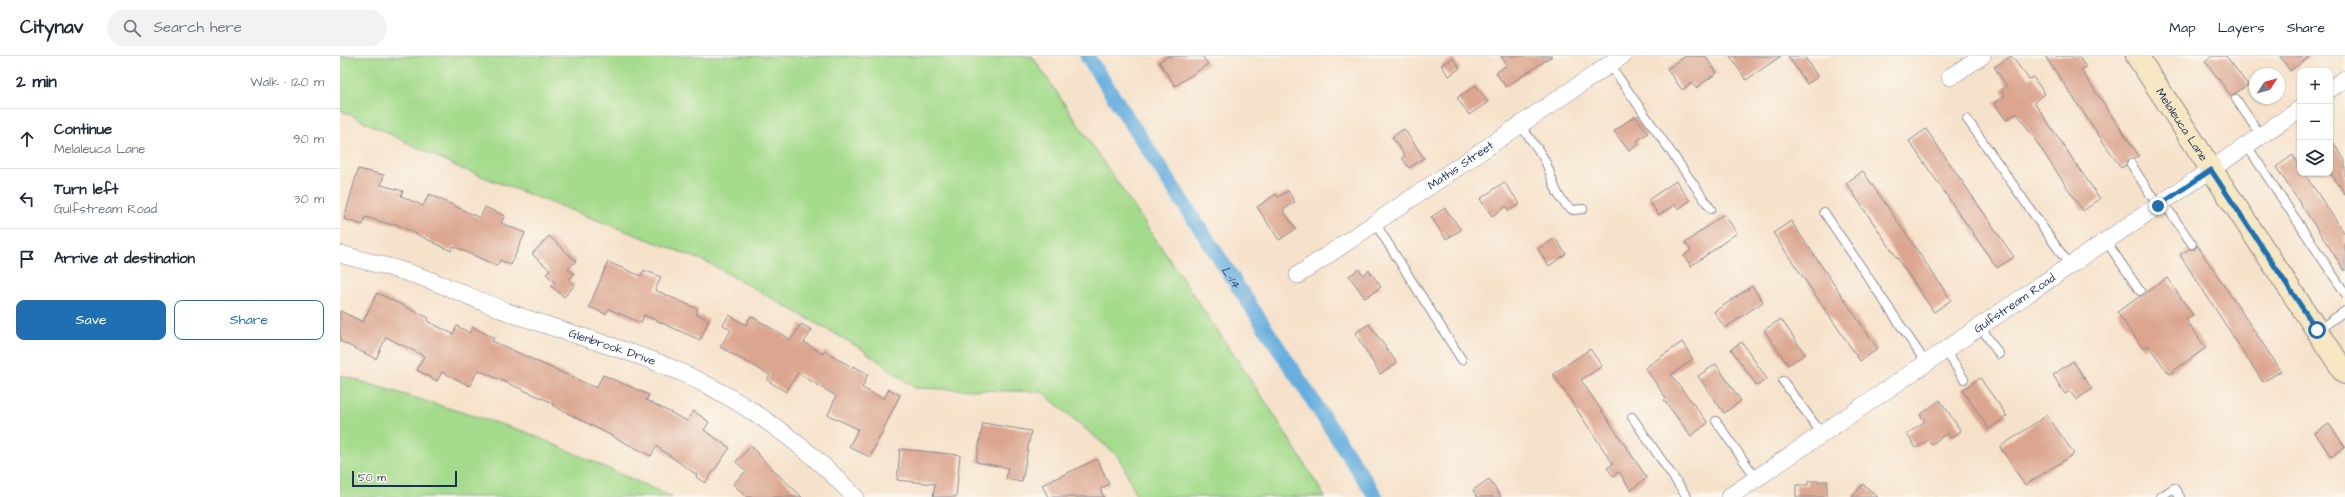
<!DOCTYPE html>
<meta charset="utf-8">
<style>
body{margin:0;font-family:"Architects Daughter",sans-serif;background:#f2f2f3;color:#1f2937}
.controls{position:absolute;right:12px;top:12px;display:grid;overflow:hidden;border-radius:8px;box-shadow:0 1px 3px #0004}
.controls button{width:36px;height:36px;display:grid;place-items:center;padding:0;border:0;border-bottom:1px solid #e0e1e3;background:#fff;color:#1f2937;font:20px sans-serif}
.compass{position:absolute;left:1909px;top:12px;width:36px;height:36px;border-radius:50%;background:#fff;box-shadow:0 1px 3px #0004;rotate:54deg}
.scale{position:absolute;left:12px;bottom:10px;width:105px;box-sizing:border-box;padding-left:4px;border:2px solid #1b2f5e;border-top:0;font-size:11px;line-height:14px;white-space:nowrap;color:#1b2f5e;-webkit-text-stroke:3px #fbf7ec;paint-order:stroke}
.stop{position:absolute;width:12px;height:12px;margin:-9px;border:3px solid #1f6fb2;border-radius:50%;background:#fff}
.stop.end{background:#1f6fb2;border-color:#fff;box-shadow:0 1px 4px #0008}
.list{margin:0;padding:0;list-style:none}
h2{display:flex;justify-content:space-between;align-items:center;height:52px;margin:0;padding:0 16px;font-size:17px}
h2 small{font-size:13px;font-weight:400;color:#747a83}
.list li{display:grid;grid-template-columns:26px 1fr auto;gap:12px;align-items:center;box-sizing:border-box;height:60px;padding:0 16px;border-top:1px solid #e0e1e3}
.list b{display:block;font-size:15px;white-space:nowrap}
.list p{margin:0;font-size:13px;white-space:nowrap;color:#747a83}
.list em{font-size:13px;font-style:normal;color:#747a83}
.actions{display:flex;gap:8px;padding:12px 16px}
.actions a{flex:1;padding:9px 0;border:1px solid #1f6fb2;border-radius:8px;text-align:center;font-size:14px;color:#1f6fb2}
.actions .main{background:#1f6fb2;color:#fff}
.icon{flex:none;width:22px;height:22px;fill:none;stroke:currentColor;stroke-width:2;stroke-linecap:round;stroke-linejoin:round}
.map{position:relative;flex:none;width:2005px;height:441px;overflow:hidden}
header{display:flex;align-items:center;gap:24px;box-sizing:border-box;height:56px;padding:0 20px;background:#fff;border-bottom:1px solid #e0e1e3}
header strong{font-size:19px}
nav{display:flex;gap:22px;margin-inline-start:auto;font-size:14px}
.search{width:280px;height:36px;background:#f2f2f3;display:flex;align-items:center;gap:10px;box-sizing:border-box;padding:0 14px;border-radius:22px;color:#747a83;font-size:15px}
main{display:flex}
aside{flex:1;background:#fff}
.map>svg:first-child{display:block}
</style>
<header>
<strong>Citynav</strong>
<div class="search"><svg class="icon" aria-label="search" viewBox="0 0 24 24"><circle cx="10" cy="10" r="6"/><path d="M15 15l6 6"/></svg>Search here</div>
<nav><a>Map</a><a>Layers</a><a>Share</a></nav>
</header>
<main>
<aside>
<h2>2 min<small>Walk · 120 m</small></h2>
<ul class="list">
<li><svg class="icon" aria-label="ahead" viewBox="0 0 24 24"><path d="M12 20V5M6 11l6-6 6 6"/></svg><div><b>Continue</b><p>Melaleuca Lane</p></div><em>90 m</em></li>
<li><svg class="icon" aria-label="left" viewBox="0 0 24 24"><path d="M17 20v-9H6M10 6l-5 5 5 5"/></svg><div><b>Turn left</b><p>Gulfstream Road</p></div><em>30 m</em></li>
<li><svg class="icon" aria-label="arrive" viewBox="0 0 24 24"><path d="M6 21V4h12l-3 4 3 4H6"/></svg><div><b>Arrive at destination</b></div></li>
</ul>
<div class="actions"><a class="main">Save</a><a>Share</a></div>
</aside>
<div class="map">
<svg width="2005" height="441" viewBox="0 0 2005 441">
<rect width="100%" height="100%" fill="#fbf7ec"/>
<filter id="ink" filterUnits="userSpaceOnUse"><feTurbulence type="fractalNoise" baseFrequency=".025" numOctaves="2"/><feDisplacementMap in="SourceGraphic" scale="8" xChannelSelector="R" yChannelSelector="G"/><feConvolveMatrix kernelMatrix="1 2 1 2 8 2 1 2 1" color-interpolation-filters="sRGB"/></filter>
<filter id="wash" filterUnits="userSpaceOnUse"><feTurbulence type="fractalNoise" baseFrequency=".012" numOctaves="4" result="noise"/><feDisplacementMap in="SourceGraphic" scale="16" xChannelSelector="R" yChannelSelector="G"/><feGaussianBlur stdDeviation="0.9" result="paint"/><feColorMatrix in="noise" values="0 0 0 0 0 0 0 0 0 0 0 0 0 0 0 0 0 1.4 0 .05"/><feComposite in="paint" operator="in"/></filter>
<g filter="url(#wash)">
<rect width="100%" height="100%" fill="#f6e2ca"/>
<g fill="#a5db8c" stroke="#608575">
<path d="M0,0H692L933,357L985,441H797L780,402L702,336L575,332L522,293L367,206L120,112L0,54Z"/>
<path d="M0,319L186,376L332,441H0Z"/>
</g>
<g fill="none" stroke-linecap="round" stroke-linejoin="round">
<path stroke="#67afde" stroke-width="15" id="s1" d="M747,0L1036,441"/>
</g>
<g id="blocks">
<g fill="#dba58f">
<path d="M828,0H862L868,8L835,30L819,6Z"/>
<path d="M1161,0H1212L1166,31L1156,17L1167,9Z"/>
<path d="M1346,0H1365L1377,17L1356,32L1352,27L1342,34L1327,13Z"/>
<path d="M1390,0H1441L1406,24Z"/>
<path d="M1448,0H1464L1478,21L1467,28Z"/>
<path d="M1671,0L1689,23L1693,21L1705,38L1694,46L1760,143L1743,155L1677,57L1666,64L1654,47L1665,40L1661,34L1667,30L1654,11Z"/>
<path d="M1705,0H1738L1746,11L1741,14L1799,100L1788,104L1786,109L1781,112Z"/>
<path d="M1872,0H1886L1908,29L1891,40L1865,5Z"/>
<path d="M1940,0H1971L1950,15Z"/>
<path d="M1113,2L1120,12L1109,20L1101,9Z"/>
<path d="M1136,29L1148,46L1129,59L1117,42Z"/>
<path d="M1295,60L1308,77L1297,85L1299,88L1289,95L1274,75Z"/>
<path d="M1064,73L1084,102L1069,112L1062,102L1065,100L1052,81Z"/>
<path d="M1586,73L1674,201L1657,212L1569,85Z"/>
<path d="M1990,82L2005,104V138L1990,116Z"/>
<path d="M1953,99L1960,110V117H1964L2005,178V215L1936,111Z"/>
<path d="M18,113L44,119L41,129L63,135L61,140L83,150L89,138L140,162L145,151L165,160L161,167L185,177L171,209L160,204L157,210L113,190L111,195L54,167L53,169L25,161L23,169L4,163Z"/>
<path d="M1523,115L1611,244L1594,256L1506,127Z"/>
<path d="M1336,125L1350,145L1338,153L1335,148L1319,159L1308,144Z"/>
<path d="M1164,126L1180,148L1169,155L1166,150L1152,160L1140,143Z"/>
<path d="M948,135L955,146L943,154L956,173L939,184L917,151L936,138L938,141Z"/>
<path d="M1105,152L1121,174L1106,183L1091,161Z"/>
<path d="M1384,158L1397,177L1351,210L1344,200L1351,194L1345,187Z"/>
<path d="M1451,165L1538,293L1520,305L1433,177Z"/>
<path d="M209,180L236,205L228,213L234,218L229,224L235,229L224,241L211,230L215,226L206,218L210,214L192,198Z"/>
<path d="M1215,182L1226,198L1209,210L1198,193Z"/>
<path d="M1857,189L1941,315L1923,326L1840,199L1849,193H1855Z"/>
<path d="M268,206L301,220L304,214L321,221L315,234L358,253L356,258L369,264L360,284L304,259L301,267L269,253L266,258L249,251Z"/>
<path d="M1019,213L1023,219L1029,214L1041,231L1025,242L1009,220Z"/>
<path d="M1827,222L1853,259L1846,264L1866,292L1829,318L1808,289L1803,293L1777,256Z"/>
<path d="M1412,230L1423,246L1385,272L1374,256Z"/>
<path d="M37,237L89,262L87,265L113,278L117,270L130,277L133,271L154,282L152,285L256,332L263,319L309,339L306,344L347,365L354,355L369,366L364,374L390,392L365,427L356,421L357,419L316,390L311,400L212,349L213,347L138,314L130,330L102,316L97,325L77,314L84,300L46,281L36,303L0,285V255L23,266Z"/>
<path d="M389,259L406,269L411,260L451,284L461,268L472,274L464,286L483,298L485,295L513,312V310L528,318L522,332L544,343L549,333L560,339L530,401L509,391L518,373L488,359L496,340L458,317L446,336L427,324L430,319L380,291L391,274L383,269Z"/>
<path d="M1441,263L1465,298L1448,309L1424,274Z"/>
<path d="M1029,268L1057,307L1040,318L1015,277Z"/>
<path d="M1342,286L1353,303L1331,319L1368,367L1351,380L1324,344L1326,342L1305,312Z"/>
<path d="M1402,286L1427,323L1417,330L1391,293Z"/>
<path d="M1250,293L1262,310L1241,324L1307,422L1291,434L1279,416L1273,420L1267,412L1273,408L1213,318Z"/>
<path d="M1733,305L1752,333L1736,344L1730,335L1725,338L1713,319Z"/>
<path d="M1376,308L1401,345L1384,357L1358,320Z"/>
<path d="M1640,322L1667,360L1649,373L1622,334Z"/>
<path d="M1600,344L1621,375L1611,382L1607,377L1591,389L1588,384L1576,392L1567,378L1585,365L1580,359Z"/>
<path d="M1707,359L1734,398L1685,429L1660,391Z"/>
<path d="M643,367L691,375L682,426L666,423L668,412L636,406Z"/>
<path d="M1989,368L2005,391L1991,401L1975,377Z"/>
<path d="M411,390L426,407L462,441H407L393,428L406,415L396,406Z"/>
<path d="M560,393L620,399L616,441H593L595,428L557,424Z"/>
<path d="M757,403L769,428L760,433L764,441H708L702,429Z"/>
<path d="M1149,423L1161,441H1137L1133,434Z"/>
<path d="M1468,425H1487V441H1456V429H1468Z"/>
<path d="M1523,428L1538,441H1512Z"/>
</g>
</g>
</g>
<g filter="url(#ink)">
<use href="#blocks" fill-opacity="0" stroke="#888894" stroke-width="1"/>
<g fill="none" stroke-linecap="round" stroke-linejoin="round">
<g stroke="#888894" stroke-width="10">
<g id="lane">
<path d="M1270,9L1371,153"/>
<path d="M1896,43L1921,80"/>
<path d="M1627,63L1730,210"/>
<path d="M1180,69C1188,80 1197,91 1204,103C1213,119 1214,144 1233,154L1243,153"/>
<path d="M1907,90L2005,237"/>
<path d="M1791,108L1818,150"/>
<path d="M1823,146L1852,188"/>
<path d="M1484,156L1586,307"/>
<path d="M1035,167L1122,304"/>
<path d="M1766,185L1800,235"/>
<path d="M1640,270L1659,298"/>
<path d="M1978,274L2005,255"/>
<path d="M1605,294L1624,323"/>
<path d="M1443,325L1482,378"/>
<path d="M1292,361L1347,441"/>
<path d="M1376,365L1416,422"/>
<path d="M1820,441L1834,432L1840,441"/>
</g>
</g>
<g stroke="#888894" stroke-width="18">
<g id="street">
<path d="M1610,21L1642,0"/>
<path d="M1990,33L2005,23"/>
<path id="s2" d="M0,198C25,205 51,211 75,219C112,231 146,249 182,261C226,276 270,289 314,305C389,334 460,382 515,441"/>
<path id="s3" d="M958,219L1282,0"/>
<path id="s4" d="M1389,441L1960,53"/>
</g>
</g>
<g stroke="#888894" stroke-width="24">
<g id="secondary">
<path id="s5" d="M1797,0L2005,317"/>
</g>
</g>
<use href="#lane" stroke="#fff" stroke-width="8"/>
<use href="#street" stroke="#fff" stroke-width="17"/>
<use href="#secondary" stroke="#f7e8c3" stroke-width="22"/>
</g>
</g>
<g fill="none" stroke-linecap="round" stroke-linejoin="round" filter="url(#ink)">
<path stroke="#1f6fb2" stroke-width="5" d="M1818,150L1871,114L1977,274"/>
</g>
<g text-anchor="middle" stroke-width="3" stroke-linejoin="round" paint-order="stroke">
<g font-size="12" fill="#1b2f5e" stroke="#fbf7ec">
<text dy="4" stroke="none"><textPath href="#s5" startOffset="82">Melaleuca Lane</textPath></text>
<text dy="4" stroke="none"><textPath href="#s3" startOffset="196">Mathis Street</textPath></text>
<text dy="4" stroke="none"><textPath href="#s4" startOffset="345">Gulfstream Road</textPath></text>
<text dy="4" stroke="none"><textPath href="#s2" startOffset="288">Glenbrook Drive</textPath></text>
</g>
<g font-size="13" font-style="italic" fill="#325584" stroke="#fbf7ec">
<text dy="5" stroke="none"><textPath href="#s1" startOffset="264">L-14</textPath></text>
</g>
</g>
</svg>
<div class="controls">
<button>+</button>
<button>−</button>
<button><svg class="icon" aria-label="layers" viewBox="0 0 24 24"><path d="M12 4l9 5-9 5-9-5zM3 14l9 5 9-5"/></svg></button>
</div>
<svg class="compass" viewBox="-18 -18 36 36"><path d="M0-13l5 13h-10z" fill="#e53935"/><path d="M0 13l5-13h-10z" fill="#747a83"/></svg>
<div class="scale">50 m</div>
<div class="stop" style="left:1977px;top:274px"></div>
<div class="stop end" style="left:1818px;top:150px"></div>
</div>
</main>
